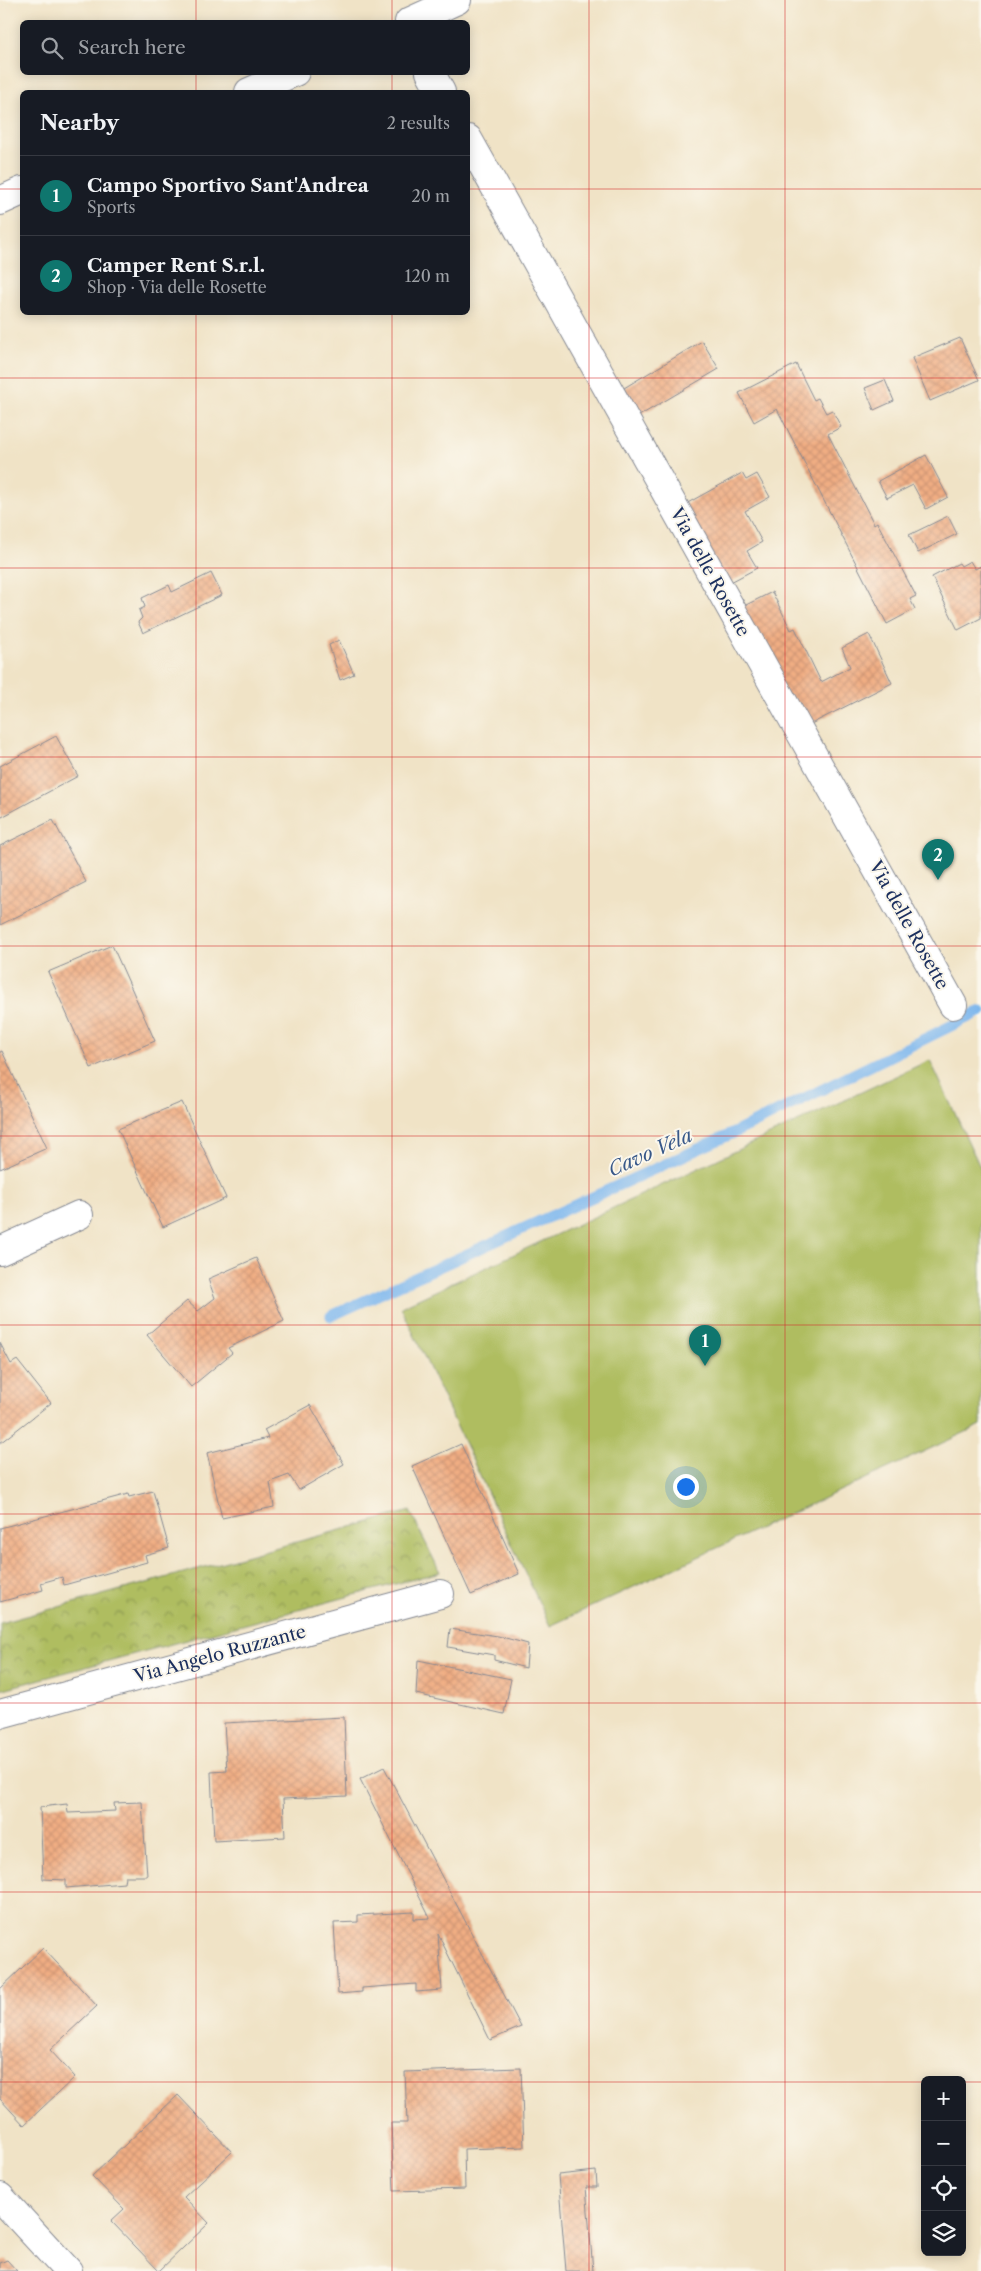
<!DOCTYPE html>
<meta charset="utf-8">
<style>
body{margin:0;font-family:"Libre Caslon Text",serif;background:#242831;color:#f1f3f6}
.controls{position:absolute;right:15px;bottom:15px;display:grid;overflow:hidden;border-radius:8px;box-shadow:0 2px 12px #0003}
.controls button{width:45px;height:45px;display:grid;place-items:center;padding:0;border:0;border-bottom:1px solid #363941;background:#171b24;color:#f1f3f6;font:25px sans-serif}
.you{position:absolute;left:685px;top:1486px;width:18px;height:18px;margin:-12px;border:4px solid #fff;border-radius:50%;background:#1a73e8;box-shadow:0 0 0 8px #1a73e833}
.badge{display:grid;place-items:center;width:32px;height:32px;border-radius:50%;background:#0f766e;color:#fff;font-size:16px;font-weight:700}
.pin{position:absolute;translate:-50% -41px;filter:drop-shadow(0 1px 2px #0008)}
.pin::after{content:'';position:absolute;top:26px;width:18px;height:15px;background:inherit;clip-path:polygon(0 0,100% 0,50% 100%)}
.list{margin:0;padding:0;list-style:none}
h2{display:flex;justify-content:space-between;align-items:center;height:65px;margin:0;padding:0 20px;font-size:21px}
h2 small{font-size:16px;font-weight:400;color:#9ea1a6}
.list li{display:grid;grid-template-columns:32px 1fr auto;gap:15px;align-items:center;box-sizing:border-box;height:80px;padding:0 20px;border-top:1px solid #363941}
.list b{display:block;font-size:19px;white-space:nowrap}
.list p{margin:0;font-size:16px;white-space:nowrap;color:#9ea1a6}
.list em{font-size:16px;font-style:normal;color:#9ea1a6}
.icon{flex:none;width:28px;height:28px;fill:none;stroke:currentColor;stroke-width:2;stroke-linecap:round;stroke-linejoin:round}
.map{position:relative;flex:none;width:981px;height:2271px;overflow:hidden}
.search{position:absolute;background:#171b24;box-shadow:0 2px 12px #0003;left:20px;top:20px;width:450px;height:55px;display:flex;align-items:center;gap:12px;box-sizing:border-box;padding:0 18px;border-radius:8px;color:#9ea1a6;font-size:19px}
.panel{position:absolute;background:#171b24;box-shadow:0 2px 12px #0003;left:20px;top:90px;width:450px;height:225px;border-radius:8px}
.map>svg:first-child{display:block}
</style>
<div class="map">
<svg width="981" height="2271" viewBox="0 0 981 2271">
<defs>
<pattern id="park-crowns" width="20" height="18" patternUnits="userSpaceOnUse" patternTransform="scale(1.25)"><rect width="20" height="18" fill="#afbd60"/><path d="M2 6a3 3 0 1 1 6 0M12 15a3 3 0 1 1 6 0" fill="none" stroke="#8e9a52"/></pattern>
<pattern id="building-cross-hatch" width="8" height="8" patternUnits="userSpaceOnUse" patternTransform="scale(1.25)"><rect width="8" height="8" fill="#f0ad83"/><path d="M0 0l8 8M0 8l8-8" fill="none" stroke="#cd9574"/></pattern>
</defs>
<rect width="100%" height="100%" fill="#fbf7ec"/>
<filter id="ink" filterUnits="userSpaceOnUse"><feTurbulence type="fractalNoise" baseFrequency=".02" numOctaves="2"/><feDisplacementMap in="SourceGraphic" scale="10" xChannelSelector="R" yChannelSelector="G"/><feConvolveMatrix kernelMatrix="1 2 1 2 8 2 1 2 1" color-interpolation-filters="sRGB"/></filter>
<filter id="wash" filterUnits="userSpaceOnUse"><feTurbulence type="fractalNoise" baseFrequency=".0096" numOctaves="4" result="noise"/><feDisplacementMap in="SourceGraphic" scale="20" xChannelSelector="R" yChannelSelector="G"/><feGaussianBlur stdDeviation="1.12" result="paint"/><feColorMatrix in="noise" values="0 0 0 0 0 0 0 0 0 0 0 0 0 0 0 0 0 1.4 0 .05"/><feComposite in="paint" operator="in"/></filter>
<g filter="url(#wash)">
<rect width="100%" height="100%" fill="#f0e3c6"/>
<path fill="#afbd60" stroke="#65765f" d="M930,1060L981,1169V1425L550,1626L401,1307Z"/>
<path fill="url(#park-crowns)" stroke="#65765f" d="M410,1511L440,1572L0,1690V1623Z"/>
<g fill="none" stroke-linecap="round" stroke-linejoin="round">
<path stroke="#7cb6ed" stroke-width="11" d="M331,1316L738,1131L981,1011"/>
</g>
<g id="blocks">
<g fill="url(#building-cross-hatch)">
<path d="M960,338L979,380L930,401L912,358Z"/>
<path d="M702,341L719,369L639,416L624,388Z"/>
<path d="M796,364L814,400L818,398L826,413L832,410L841,427L828,434L874,524L877,522L916,596L910,599L915,609L887,624L777,409L754,422L739,393Z"/>
<path d="M885,380L894,401L874,410L865,388Z"/>
<path d="M926,455L948,497L926,509L913,485L887,498L878,481Z"/>
<path d="M742,473L746,480L757,474L770,497L745,511L762,542L747,551L757,568L727,584L684,505Z"/>
<path d="M948,516L957,534L918,553L909,535Z"/>
<path d="M970,561L975,569L981,566V618L958,630L932,577L959,563L961,566Z"/>
<path d="M211,573L222,595L143,633L138,622L142,618L139,610L145,607L142,598L169,585L172,592Z"/>
<path d="M772,592L791,630L795,628L821,682L850,667L842,648L869,634L892,683L803,728L742,607Z"/>
<path d="M339,640L354,674L340,680L329,645Z"/>
<path d="M56,736L78,776L0,818V766Z"/>
<path d="M53,820L86,882L0,925V846Z"/>
<path d="M112,945L155,1041L91,1068L48,972Z"/>
<path d="M2,1051L47,1148L0,1169V1052Z"/>
<path d="M182,1102L226,1198L163,1227L118,1129Z"/>
<path d="M256,1258L284,1321L228,1348L232,1353L191,1387L147,1335L187,1301L198,1311L215,1298L208,1279Z"/>
<path d="M0,1343L11,1364L17,1360L51,1403L0,1443Z"/>
<path d="M310,1405L344,1464L299,1490L289,1475L270,1482L274,1507L222,1518L207,1453L268,1438L264,1430Z"/>
<path d="M461,1444L519,1574L471,1595L412,1466Z"/>
<path d="M153,1491L169,1548L145,1555L147,1562L64,1585L62,1577L41,1583L43,1590L0,1602V1528L128,1494L129,1497Z"/>
<path d="M450,1629L498,1636L528,1644L526,1668L494,1660V1655L448,1647Z"/>
<path d="M418,1660L511,1679L504,1714L416,1694Z"/>
<path d="M344,1717L347,1796L283,1799L285,1837L214,1841L211,1772L227,1771L224,1723Z"/>
<path d="M384,1767L521,2027L490,2040L438,1934L442,1990L416,1992V1984L362,1988V1992L338,1994L334,1923L358,1922V1915L414,1912V1919L430,1918L360,1779Z"/>
<path d="M142,1802L147,1876H125L124,1883L66,1888V1880L43,1879L40,1807L67,1804L68,1813L115,1811L114,1803Z"/>
<path d="M43,1948L97,2006L50,2050L75,2077L24,2125L0,2099V1989Z"/>
<path d="M521,2068L524,2147L464,2149L465,2189L394,2191L391,2123H407L405,2072Z"/>
<path d="M178,2095L232,2152L184,2197L209,2223L159,2271L111,2221L124,2209L92,2176Z"/>
<path d="M596,2171L597,2187H586L593,2271H566L558,2175Z"/>
<path d="M7,2260L17,2271H0V2263Z"/>
</g>
</g>
</g>
<g filter="url(#ink)">
<use href="#blocks" fill-opacity="0" stroke="#868992" stroke-width="1"/>
<g fill="none" stroke-linecap="round" stroke-linejoin="round">
<g stroke="#868992" stroke-width="30">
<g id="street">
<path d="M409,22L457,0"/>
<path d="M430,72L441,92"/>
<path d="M249,92L295,72"/>
<path d="M468,139L953,1005"/>
<path d="M0,201L22,191"/>
<path d="M0,1251L79,1215"/>
<path d="M0,1714L440,1594"/>
<path d="M0,2197L68,2271"/>
</g>
</g>
<use href="#street" stroke="#fff" stroke-width="28"/>
</g>
</g>
<path fill="none" stroke="#d62828" stroke-width="1" stroke-opacity="0.55" d="M196,0V22M392,0V22M589,0V2271M785,0V2271M196,72V92M392,72V92M0,189H22M468,189H981M196,312V2271M392,312V2271M0,378H981M0,568H981M0,757H981M0,946H981M0,1136H981M0,1325H981M0,1514H981M0,1703H981M0,1892H981M0,2082H925M962,2082H981"/>
<g text-anchor="middle" stroke-width="4" stroke-linejoin="round" paint-order="stroke">
<g font-size="18" fill="#1b2f5e" stroke="#fbf7ec">
<text transform="translate(710 572) rotate(61)" y="6">Via delle Rosette</text>
<text transform="translate(909 925) rotate(61)" y="6">Via delle Rosette</text>
<text transform="translate(220 1654) rotate(-15)" y="6">Via Angelo Ruzzante</text>
</g>
<g font-size="19" font-style="italic" fill="#385889" stroke="#fbf7ec">
<text transform="translate(650 1152) rotate(-24)" y="7">Cavo Vela</text>
</g>
</g>
</svg>
<div class="controls">
<button>+</button>
<button>−</button>
<button><svg class="icon" aria-label="locate" viewBox="0 0 24 24"><circle cx="12" cy="12" r="6"/><path d="M12 2v4M12 18v4M2 12h4M18 12h4"/></svg></button>
<button><svg class="icon" aria-label="layers" viewBox="0 0 24 24"><path d="M12 4l9 5-9 5-9-5zM3 14l9 5 9-5"/></svg></button>
</div>
<div class="you"></div>
<div class="pin badge" style="left:705px;top:1366px">1</div>
<div class="pin badge" style="left:938px;top:880px">2</div>
<div class="search"><svg class="icon" aria-label="search" viewBox="0 0 24 24"><circle cx="10" cy="10" r="6"/><path d="M15 15l6 6"/></svg>Search here</div>
<section class="panel">
<h2>Nearby<small>2 results</small></h2>
<ul class="list">
<li><span class="badge">1</span><div><b>Campo Sportivo Sant'Andrea</b><p>Sports</p></div><em>20 m</em></li>
<li><span class="badge">2</span><div><b>Camper Rent S.r.l.</b><p>Shop · Via delle Rosette</p></div><em>120 m</em></li>
</ul>
</section>
</div>
